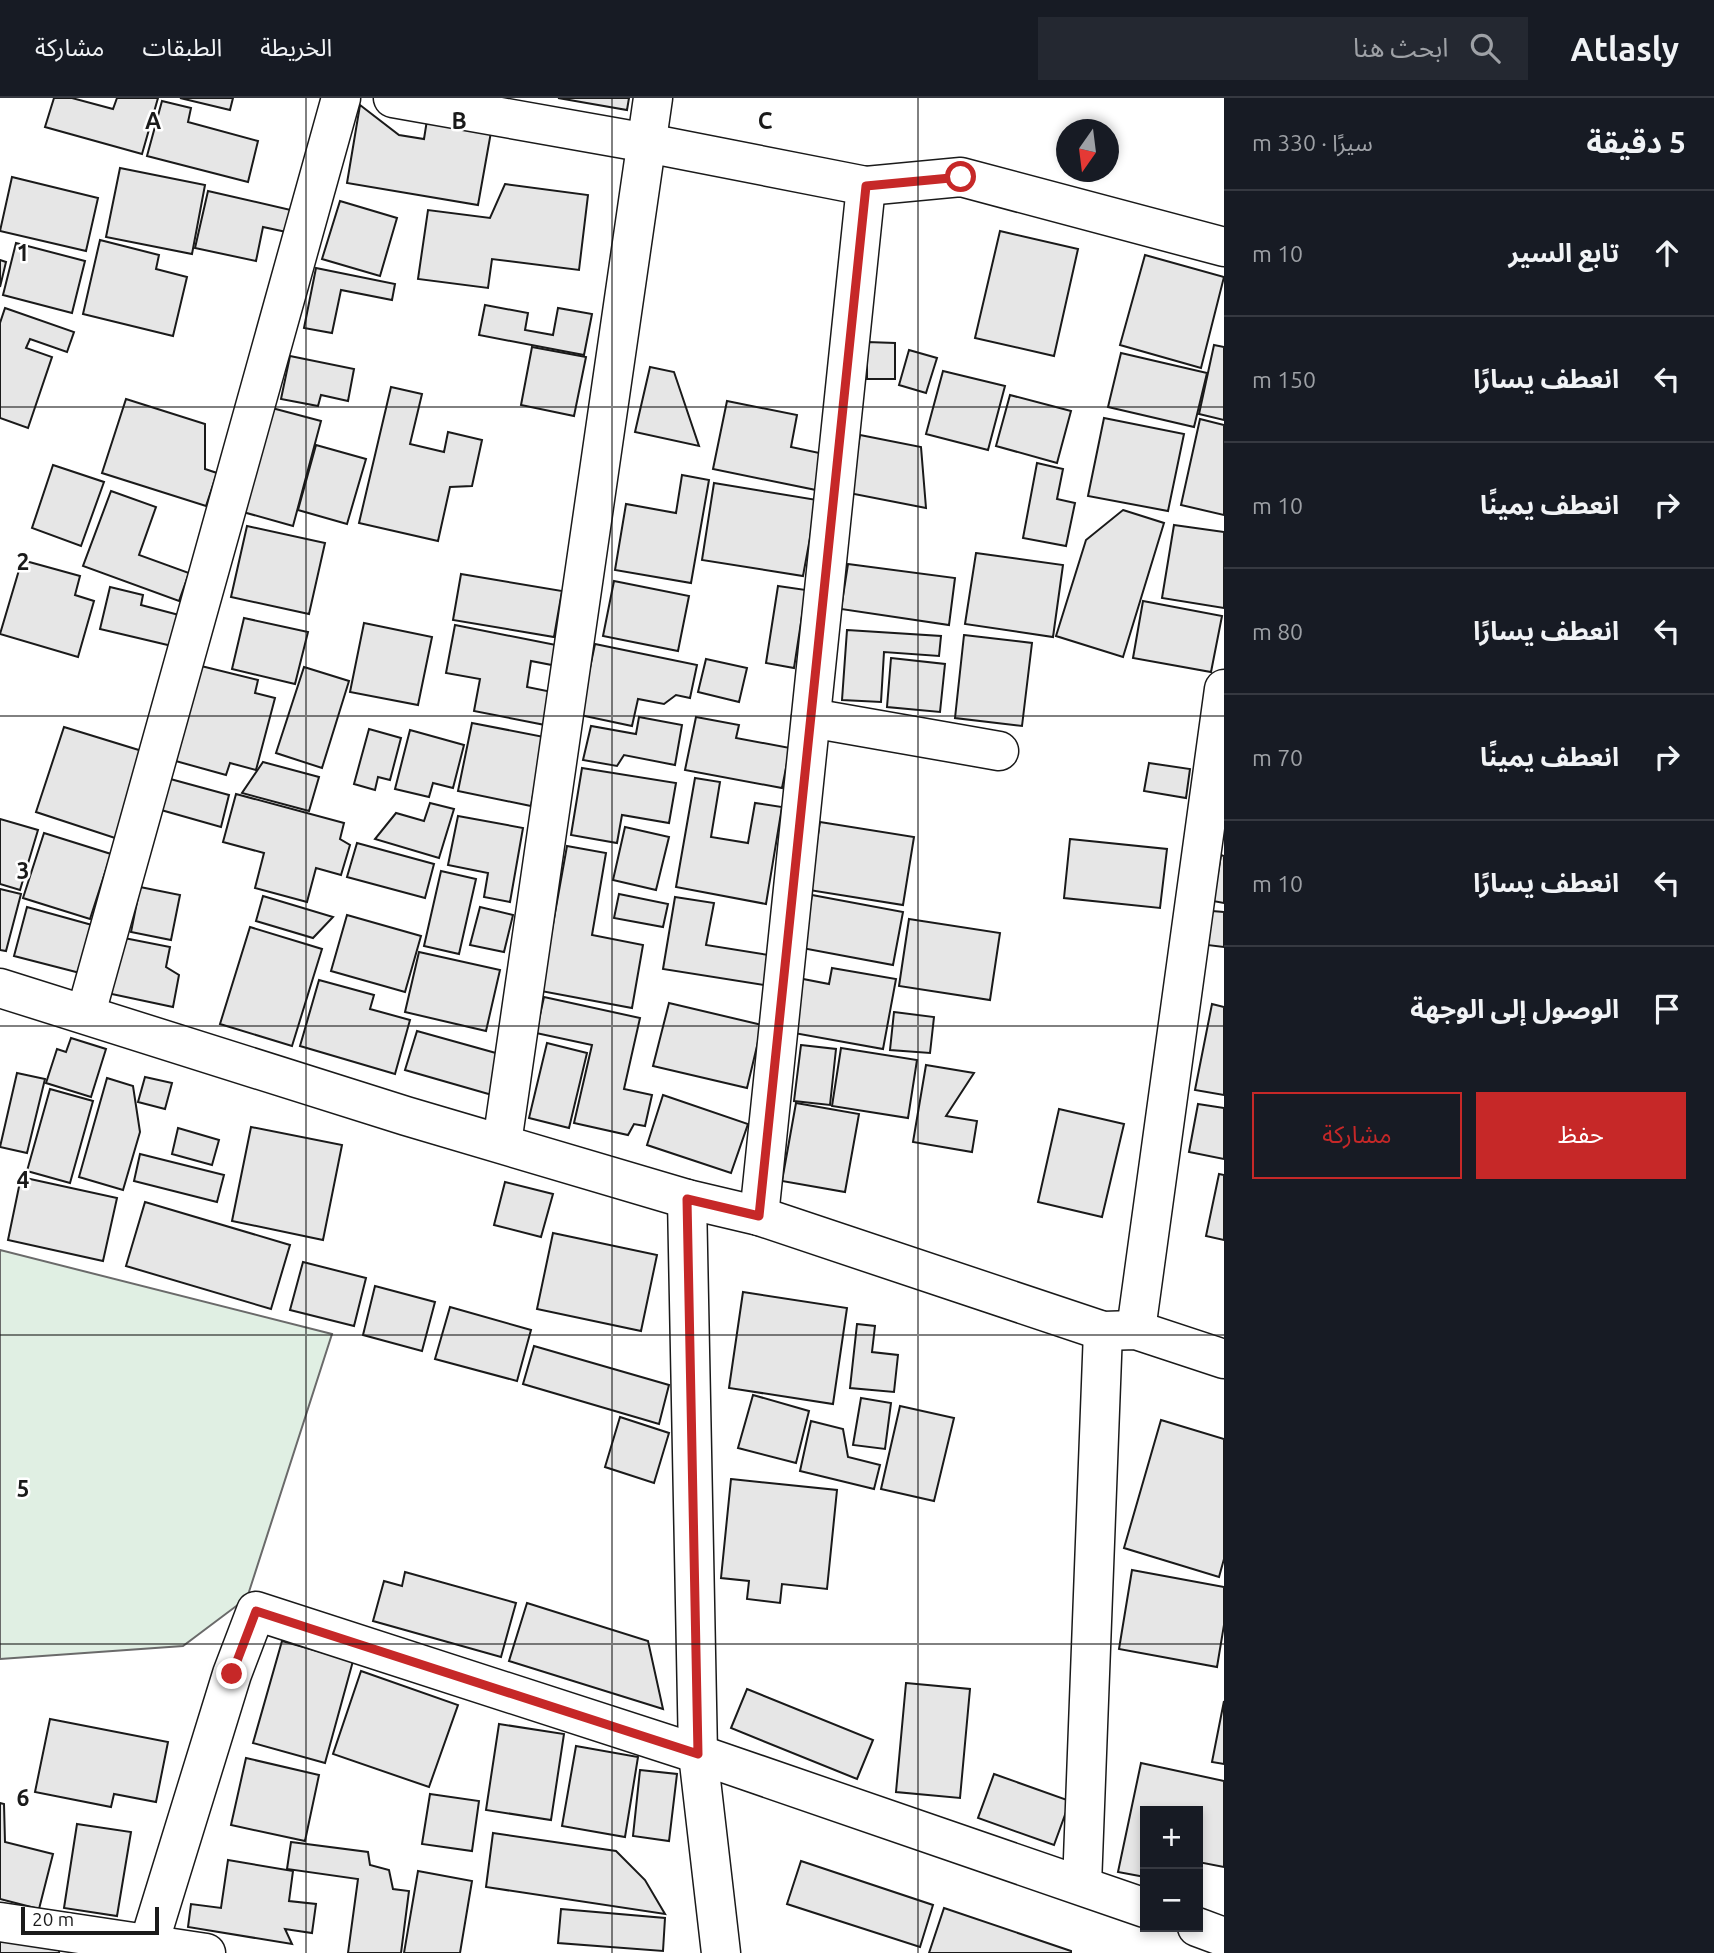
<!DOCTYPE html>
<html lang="ar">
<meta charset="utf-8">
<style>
body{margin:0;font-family:Ubuntu,"Noto Sans Arabic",sans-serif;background:#242831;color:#f1f3f6;direction:rtl}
.controls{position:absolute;right:21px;bottom:21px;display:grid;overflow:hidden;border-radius:0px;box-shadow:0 4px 10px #0003}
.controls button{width:63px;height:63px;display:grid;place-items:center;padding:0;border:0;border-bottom:2px solid #363941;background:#171b24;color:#f1f3f6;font:35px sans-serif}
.compass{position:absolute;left:1056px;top:21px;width:63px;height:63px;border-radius:50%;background:#171b24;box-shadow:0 4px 10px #0003;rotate:194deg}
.scale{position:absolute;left:21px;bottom:18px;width:138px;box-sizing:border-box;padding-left:7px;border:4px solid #1a1a1a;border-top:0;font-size:19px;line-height:24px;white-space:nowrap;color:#1a1a1a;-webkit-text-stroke:5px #fff;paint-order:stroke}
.stop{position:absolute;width:21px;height:21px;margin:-16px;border:5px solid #c62828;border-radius:50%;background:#fff}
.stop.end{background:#c62828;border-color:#fff;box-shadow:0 2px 7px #0008}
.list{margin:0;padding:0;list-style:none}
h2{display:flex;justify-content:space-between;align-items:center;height:91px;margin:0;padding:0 28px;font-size:30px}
h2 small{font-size:23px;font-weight:400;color:#9ea1a6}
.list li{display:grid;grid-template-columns:46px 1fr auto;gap:21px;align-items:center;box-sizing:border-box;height:126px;padding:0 28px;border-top:2px solid #363941}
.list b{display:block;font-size:26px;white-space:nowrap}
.list em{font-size:23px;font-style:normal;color:#9ea1a6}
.actions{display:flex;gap:14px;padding:21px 28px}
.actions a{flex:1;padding:16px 0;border:2px solid #c62828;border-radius:0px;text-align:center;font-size:24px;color:#c62828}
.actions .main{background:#c62828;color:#fff}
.icon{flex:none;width:38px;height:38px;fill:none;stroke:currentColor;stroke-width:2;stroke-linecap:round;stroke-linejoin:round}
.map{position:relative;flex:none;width:1224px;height:1855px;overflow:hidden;direction:ltr}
header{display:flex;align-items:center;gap:42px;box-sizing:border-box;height:98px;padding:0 35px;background:#171b24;border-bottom:2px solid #363941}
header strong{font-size:33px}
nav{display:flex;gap:38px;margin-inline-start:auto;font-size:24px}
.search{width:490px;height:63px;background:#242831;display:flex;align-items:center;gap:18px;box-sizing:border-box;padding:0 24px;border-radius:0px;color:#9ea1a6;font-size:26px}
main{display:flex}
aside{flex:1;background:#171b24}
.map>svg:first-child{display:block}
</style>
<header>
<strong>Atlasly</strong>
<div class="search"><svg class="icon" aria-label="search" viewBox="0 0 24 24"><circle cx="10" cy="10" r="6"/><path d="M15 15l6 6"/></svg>ابحث هنا</div>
<nav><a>الخريطة</a><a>الطبقات</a><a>مشاركة</a></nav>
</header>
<main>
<aside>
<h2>5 دقيقة<small>سيرًا · 330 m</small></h2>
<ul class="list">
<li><svg class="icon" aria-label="ahead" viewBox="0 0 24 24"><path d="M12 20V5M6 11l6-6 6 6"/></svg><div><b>تابع السير</b></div><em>10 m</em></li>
<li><svg class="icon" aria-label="left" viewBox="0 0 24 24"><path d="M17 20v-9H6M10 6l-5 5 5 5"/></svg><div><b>انعطف يسارًا</b></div><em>150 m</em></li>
<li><svg class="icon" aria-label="right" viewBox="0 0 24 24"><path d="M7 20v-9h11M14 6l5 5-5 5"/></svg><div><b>انعطف يمينًا</b></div><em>10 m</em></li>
<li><svg class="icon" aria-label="left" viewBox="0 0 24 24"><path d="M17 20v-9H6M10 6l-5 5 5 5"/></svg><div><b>انعطف يسارًا</b></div><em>80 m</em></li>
<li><svg class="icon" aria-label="right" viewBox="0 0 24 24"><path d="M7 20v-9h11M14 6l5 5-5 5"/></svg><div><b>انعطف يمينًا</b></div><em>70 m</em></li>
<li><svg class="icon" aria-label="left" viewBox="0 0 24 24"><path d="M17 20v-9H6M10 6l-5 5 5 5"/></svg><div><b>انعطف يسارًا</b></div><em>10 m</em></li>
<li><svg class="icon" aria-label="arrive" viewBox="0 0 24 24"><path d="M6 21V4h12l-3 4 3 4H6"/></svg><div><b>الوصول إلى الوجهة</b></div></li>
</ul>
<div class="actions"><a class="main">حفظ</a><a>مشاركة</a></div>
</aside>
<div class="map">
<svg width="1224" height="1855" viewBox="0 0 1224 1855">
<rect width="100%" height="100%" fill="#fff"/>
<path fill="#e0efe3" stroke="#6a6a6a" stroke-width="2" d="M0,1152L332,1236L247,1500L183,1548L0,1561Z"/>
<g fill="#e6e6e6" stroke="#1a1a1a" stroke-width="2">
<path d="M54,0H72L113,11L117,0H158L142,56L45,29Z"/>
<path d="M180,0H233L230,12Z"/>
<path d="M558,0H629L627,12Z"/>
<path d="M162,3L191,10L188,24L258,43L248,84L147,58Z"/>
<path d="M360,7L399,37L424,41L427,22L491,34L478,107L347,85Z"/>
<path d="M120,70L205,87L192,156L106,139Z"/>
<path d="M12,79L98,100L86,153L0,133Z"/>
<path d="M505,86L588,97L579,172L492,161L488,190L418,181L428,112L490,120Z"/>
<path d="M208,93L295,113L291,135L263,129L256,163L195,150Z"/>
<path d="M340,103L397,120L380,178L322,161Z"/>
<path d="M1000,133L1078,151L1054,258L975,240Z"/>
<path d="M100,142L159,157L156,171L187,179L173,238L83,216Z"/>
<path d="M16,145L85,163L72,215L3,197Z"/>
<path d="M1145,157L1224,179L1201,270L1120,247Z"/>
<path d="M0,162L6,164L0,189Z"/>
<path d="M316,170L395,186L392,202L341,192L332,235L304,230Z"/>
<path d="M485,207L528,215L525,232L553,237L558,210L592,216L584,257L479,237Z"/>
<path d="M5,210L74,234L67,254L30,241L26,250L52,259L28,330L0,320V225Z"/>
<path d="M867,244L895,245V281H867Z"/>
<path d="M1214,247L1224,249V322L1199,316Z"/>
<path d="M532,249L586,259L574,318L521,307Z"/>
<path d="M909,252L937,260L926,295L899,287Z"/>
<path d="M1121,255L1207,275L1194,329L1108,309Z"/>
<path d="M290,258L354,271L348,303L321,297L318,308L281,301Z"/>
<path d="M650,269L674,274L699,348L635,334Z"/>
<path d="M943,273L1005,288L988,352L926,336Z"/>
<path d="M391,289L422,296L410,346L444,354L448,334L482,342L472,388L450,389L438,443L359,425Z"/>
<path d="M1010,297L1071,313L1057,365L996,348Z"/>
<path d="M126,301L205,326V371L217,375L206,408L102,375Z"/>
<path d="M727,303L797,317L791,349L824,356L816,392L713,371Z"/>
<path d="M272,310L321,323L293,428L243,414Z"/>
<path d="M1104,320L1184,336L1168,413L1088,398Z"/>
<path d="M1200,321L1224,327V417L1181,407Z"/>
<path d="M860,337L921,349L926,410L849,395Z"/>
<path d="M316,347L366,361L347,426L298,412Z"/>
<path d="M1037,365L1063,371L1057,401L1075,405L1066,448L1023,440Z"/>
<path d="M53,367L104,384L81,448L32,430Z"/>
<path d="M682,377L709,382L691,485L615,472L626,406L676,415Z"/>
<path d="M714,385L817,402L803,478L702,462Z"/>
<path d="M111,393L156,409L139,457L189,475L179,503L83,468Z"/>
<path d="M1123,412L1164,425L1123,559L1056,538L1086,442Z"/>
<path d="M1174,427L1224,434V510L1162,500Z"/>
<path d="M247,428L325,445L309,516L231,499Z"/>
<path d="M976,455L1063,467L1053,539L965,526Z"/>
<path d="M22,462L80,478L75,497L94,503L78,559L0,536Z"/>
<path d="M848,466L955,480L949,527L841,511Z"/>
<path d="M461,476L562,493L554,539L453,522Z"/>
<path d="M614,483L689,498L678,553L603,538Z"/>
<path d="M778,488L806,492L794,570L766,565Z"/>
<path d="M110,489L143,497L141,507L179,517L172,548L100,531Z"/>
<path d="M1143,503L1222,518L1211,574L1133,560Z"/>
<path d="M244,520L308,534L295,586L232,571Z"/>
<path d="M364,525L432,539L418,607L350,594Z"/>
<path d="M455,527L561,548L557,568L531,563L527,589L552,594L545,627L474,613L480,581L446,575Z"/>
<path d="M847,532L941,538L939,558L884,554L881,604L842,602Z"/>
<path d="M964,537L1032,545L1022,628L955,620Z"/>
<path d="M595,546L697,567L690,600L676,597L664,606L638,601L632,628L580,617Z"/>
<path d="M891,560L945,566L940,614L887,609Z"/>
<path d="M706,561L747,570L739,604L698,594Z"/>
<path d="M197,567L258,582L255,595L275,600L256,672L230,665L226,677L172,662Z"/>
<path d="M304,569L349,583L322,670L276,655Z"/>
<path d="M639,619L682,627L675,667L624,657L617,668L583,662L591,628L636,636Z"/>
<path d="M696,619L739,627L736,640L790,650L782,690L685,672Z"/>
<path d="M472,625L544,639L531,708L458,693Z"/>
<path d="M64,629L142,653L115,740L36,714Z"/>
<path d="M369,631L401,640L390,682L378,679L375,692L354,686Z"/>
<path d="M410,632L464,647L453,690L433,685L429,699L395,691Z"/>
<path d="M263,664L319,679L309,713L242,695Z"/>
<path d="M1149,665L1190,671L1186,700L1144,693Z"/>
<path d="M582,670L676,685L669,725L622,717L617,745L571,737Z"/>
<path d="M163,679L229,697L221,729L154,710Z"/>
<path d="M695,680L720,684L711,739L748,745L755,705L782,709L766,806L676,789Z"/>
<path d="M236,696L344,725L340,741L350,747L341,777L316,770L307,804L255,790L264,755L223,744Z"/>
<path d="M430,705L454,711L439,760L375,741L396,715L424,723Z"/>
<path d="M458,718L523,730L510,804L484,799L488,775L448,767Z"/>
<path d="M0,721L38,732L20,792L0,786Z"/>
<path d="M820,724L914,739L903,807L809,792Z"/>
<path d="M625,729L669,739L656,792L613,782Z"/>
<path d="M44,735L111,756L90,821L23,800Z"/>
<path d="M1070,741L1167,751L1160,810L1064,800Z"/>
<path d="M357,745L434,766L425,800L347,779Z"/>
<path d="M567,748L606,755L592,837L643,847L632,910L541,893Z"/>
<path d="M1221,757L1224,758V805L1213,803Z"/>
<path d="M441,773L476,781L459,856L424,848Z"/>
<path d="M140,789L180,797L171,842L131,834Z"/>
<path d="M0,791L21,796L6,853L0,852Z"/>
<path d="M619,796L668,806L663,829L614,820Z"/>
<path d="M812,797L903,814L893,867L802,850Z"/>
<path d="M263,798L333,819L313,840L256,823Z"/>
<path d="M675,799L714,805L706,847L775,858L770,888L663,871Z"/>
<path d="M27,809L92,827L80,875L14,858Z"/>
<path d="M480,809L513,817L504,854L470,847Z"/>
<path d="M1212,813L1224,814V849L1207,847Z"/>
<path d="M347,817L421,838L405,894L331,873Z"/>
<path d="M909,821L1000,835L990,902L899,888Z"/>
<path d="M250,829L322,851L292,948L220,926Z"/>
<path d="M119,839L170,849L166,869L179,877L173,909L107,895Z"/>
<path d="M419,854L500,872L486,933L405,914Z"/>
<path d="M832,870L896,881L883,951L794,935L803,881L829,886Z"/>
<path d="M319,882L374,897L370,911L410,922L395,976L300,948Z"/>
<path d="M544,899L640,920L624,991L652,997L645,1028L634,1026L628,1037L574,1025L592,947L536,935Z"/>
<path d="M669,905L762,927L747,990L653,968Z"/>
<path d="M1212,906L1224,909V997L1195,992Z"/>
<path d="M894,914L934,919L930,955L890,952Z"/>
<path d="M417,933L503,957L492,997L405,972Z"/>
<path d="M71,940L106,951L91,999L46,985L57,951L66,954Z"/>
<path d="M547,945L587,955L569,1030L529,1020Z"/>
<path d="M801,947L836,951L830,1007L794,1003Z"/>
<path d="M841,950L917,962L908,1020L832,1008Z"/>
<path d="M926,967L974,975L946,1018L977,1023L972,1054L913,1044Z"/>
<path d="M17,975L45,981L27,1055L0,1049Z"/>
<path d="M145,979L172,985L165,1011L138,1004Z"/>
<path d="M107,980L133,988L140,1034L123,1092L79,1079Z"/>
<path d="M50,991L93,1003L70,1085L27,1073Z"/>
<path d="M663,997L748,1026L731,1075L647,1047Z"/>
<path d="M796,1005L859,1016L845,1094L782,1083Z"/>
<path d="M1198,1006L1224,1010V1061L1189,1054Z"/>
<path d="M1059,1011L1124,1026L1102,1119L1038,1104Z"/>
<path d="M251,1029L342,1047L323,1142L232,1123Z"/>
<path d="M178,1030L219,1042L212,1067L172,1056Z"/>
<path d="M140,1056L224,1077L217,1104L134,1083Z"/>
<path d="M1219,1076L1224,1077V1142L1206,1138Z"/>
<path d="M21,1079L117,1100L103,1163L8,1142Z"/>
<path d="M505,1084L553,1096L541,1139L494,1127Z"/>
<path d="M145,1104L290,1147L271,1211L126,1168Z"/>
<path d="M553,1135L657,1157L641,1233L537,1211Z"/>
<path d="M303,1164L366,1180L354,1228L290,1212Z"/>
<path d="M375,1188L435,1204L422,1253L363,1237Z"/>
<path d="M743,1194L847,1210L833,1306L729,1290Z"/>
<path d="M450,1209L531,1232L517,1283L435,1261Z"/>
<path d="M857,1226L875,1228L872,1254L898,1257L894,1294L850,1290Z"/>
<path d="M534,1248L669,1287L659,1326L523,1286Z"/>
<path d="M753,1297L809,1313L796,1365L738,1350Z"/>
<path d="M861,1300L891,1305L885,1351L853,1347Z"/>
<path d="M900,1308L954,1320L934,1403L881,1391Z"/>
<path d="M620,1319L669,1335L654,1385L605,1369Z"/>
<path d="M1161,1322L1224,1341V1461L1219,1479L1124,1450Z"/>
<path d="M811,1323L843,1331L848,1359L880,1367L874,1391L800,1373Z"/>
<path d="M731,1381L837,1392L827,1491L782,1486L780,1505L747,1501L749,1483L721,1480Z"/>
<path d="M1132,1472L1224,1489V1527L1217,1569L1119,1551Z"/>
<path d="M405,1474L516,1505L501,1559L373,1523L384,1483L402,1488Z"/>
<path d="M527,1505L648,1543L663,1611L509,1563Z"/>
<path d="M282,1543L353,1563L325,1665L253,1645Z"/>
<path d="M361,1573L458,1607L429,1689L333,1656Z"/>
<path d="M906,1585L970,1591L960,1700L896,1694Z"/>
<path d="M747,1591L873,1642L857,1681L731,1630Z"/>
<path d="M1224,1603V1666L1212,1664Z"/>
<path d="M50,1621L168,1644L156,1704L114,1696L111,1709L35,1694Z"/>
<path d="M499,1626L564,1636L551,1722L486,1712Z"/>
<path d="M576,1648L638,1659L625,1739L562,1728Z"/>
<path d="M246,1660L319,1677L305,1743L231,1727Z"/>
<path d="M1141,1665L1224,1683V1769L1198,1764V1713H1145V1779L1118,1774Z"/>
<path d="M640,1672L677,1676L669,1743L633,1738Z"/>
<path d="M994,1676L1070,1703L1054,1747L978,1720Z"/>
<path d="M430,1696L479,1703L472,1753L422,1746Z"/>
<path d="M0,1705L4,1706L5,1744L53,1756L39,1811L0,1801Z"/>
<path d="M77,1726L131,1734L117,1818L64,1810Z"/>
<path d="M493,1735L616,1753L645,1782L665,1816L486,1789Z"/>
<path d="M291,1744L368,1754L370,1767L389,1772L393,1791L409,1793L401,1855H348L358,1781L287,1771Z"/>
<path d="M228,1762L293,1773L289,1803L316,1806L312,1835L285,1831L292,1846L188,1829L191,1806L221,1810Z"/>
<path d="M801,1763L933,1807L920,1849L787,1806Z"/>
<path d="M418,1773L472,1783L460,1855H404Z"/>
<path d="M944,1810L1071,1853V1855H929Z"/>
<path d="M561,1811L665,1820L663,1853L558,1845Z"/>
<path d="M0,1842L60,1847L59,1855H0Z"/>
</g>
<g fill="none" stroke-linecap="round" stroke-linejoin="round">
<g stroke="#1a1a1a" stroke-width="41">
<g id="minor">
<path d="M393,0L647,45L866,88L961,79L1224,149"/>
<path d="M811,620L999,653"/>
<path d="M0,890L406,1018L687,1101L759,1118L1103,1233L1136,1232L1224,1261"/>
<path d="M86,915L341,0"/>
<path d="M502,1045L653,0"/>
<path d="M687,1101L698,1656L721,1855"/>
<path d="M759,1118L866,88"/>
<path d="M1136,1232L1224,591"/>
<path d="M1082,1787L1103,1233"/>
<path d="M0,1824L206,1855"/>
<path d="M1197,1829L1224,1839"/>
<path d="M146,1855L232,1576L256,1513L698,1656L1145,1810"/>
</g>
</g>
<use href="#minor" stroke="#fff" stroke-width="38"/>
</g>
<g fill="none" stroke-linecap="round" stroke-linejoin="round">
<path stroke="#c62828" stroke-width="9" d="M232,1576L256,1513L698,1656L687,1101L759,1118L866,88L961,79"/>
</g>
<path fill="none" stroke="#1a1a1a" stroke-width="2" stroke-opacity="0.55" d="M306,0V1855M612,0V1855M918,0V1855M0,309H1224M0,618H1224M0,928H1224M0,1237H1224M0,1546H1224"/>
<g font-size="23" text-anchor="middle" font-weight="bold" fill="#1a1a1a" stroke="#fff" stroke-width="5" stroke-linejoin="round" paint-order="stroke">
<text x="153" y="31">A</text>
<text x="459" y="31">B</text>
<text x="765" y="31">C</text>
<text x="23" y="163">1</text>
<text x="23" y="472">2</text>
<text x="23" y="781">3</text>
<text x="23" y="1090">4</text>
<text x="23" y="1399">5</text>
<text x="23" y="1708">6</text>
</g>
</svg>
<div class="controls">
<button>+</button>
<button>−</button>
</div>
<svg class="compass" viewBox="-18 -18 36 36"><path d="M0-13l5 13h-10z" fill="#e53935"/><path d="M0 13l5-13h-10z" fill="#9ea1a6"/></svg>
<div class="scale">20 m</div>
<div class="stop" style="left:961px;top:79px"></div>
<div class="stop end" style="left:232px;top:1576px"></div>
</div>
</main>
